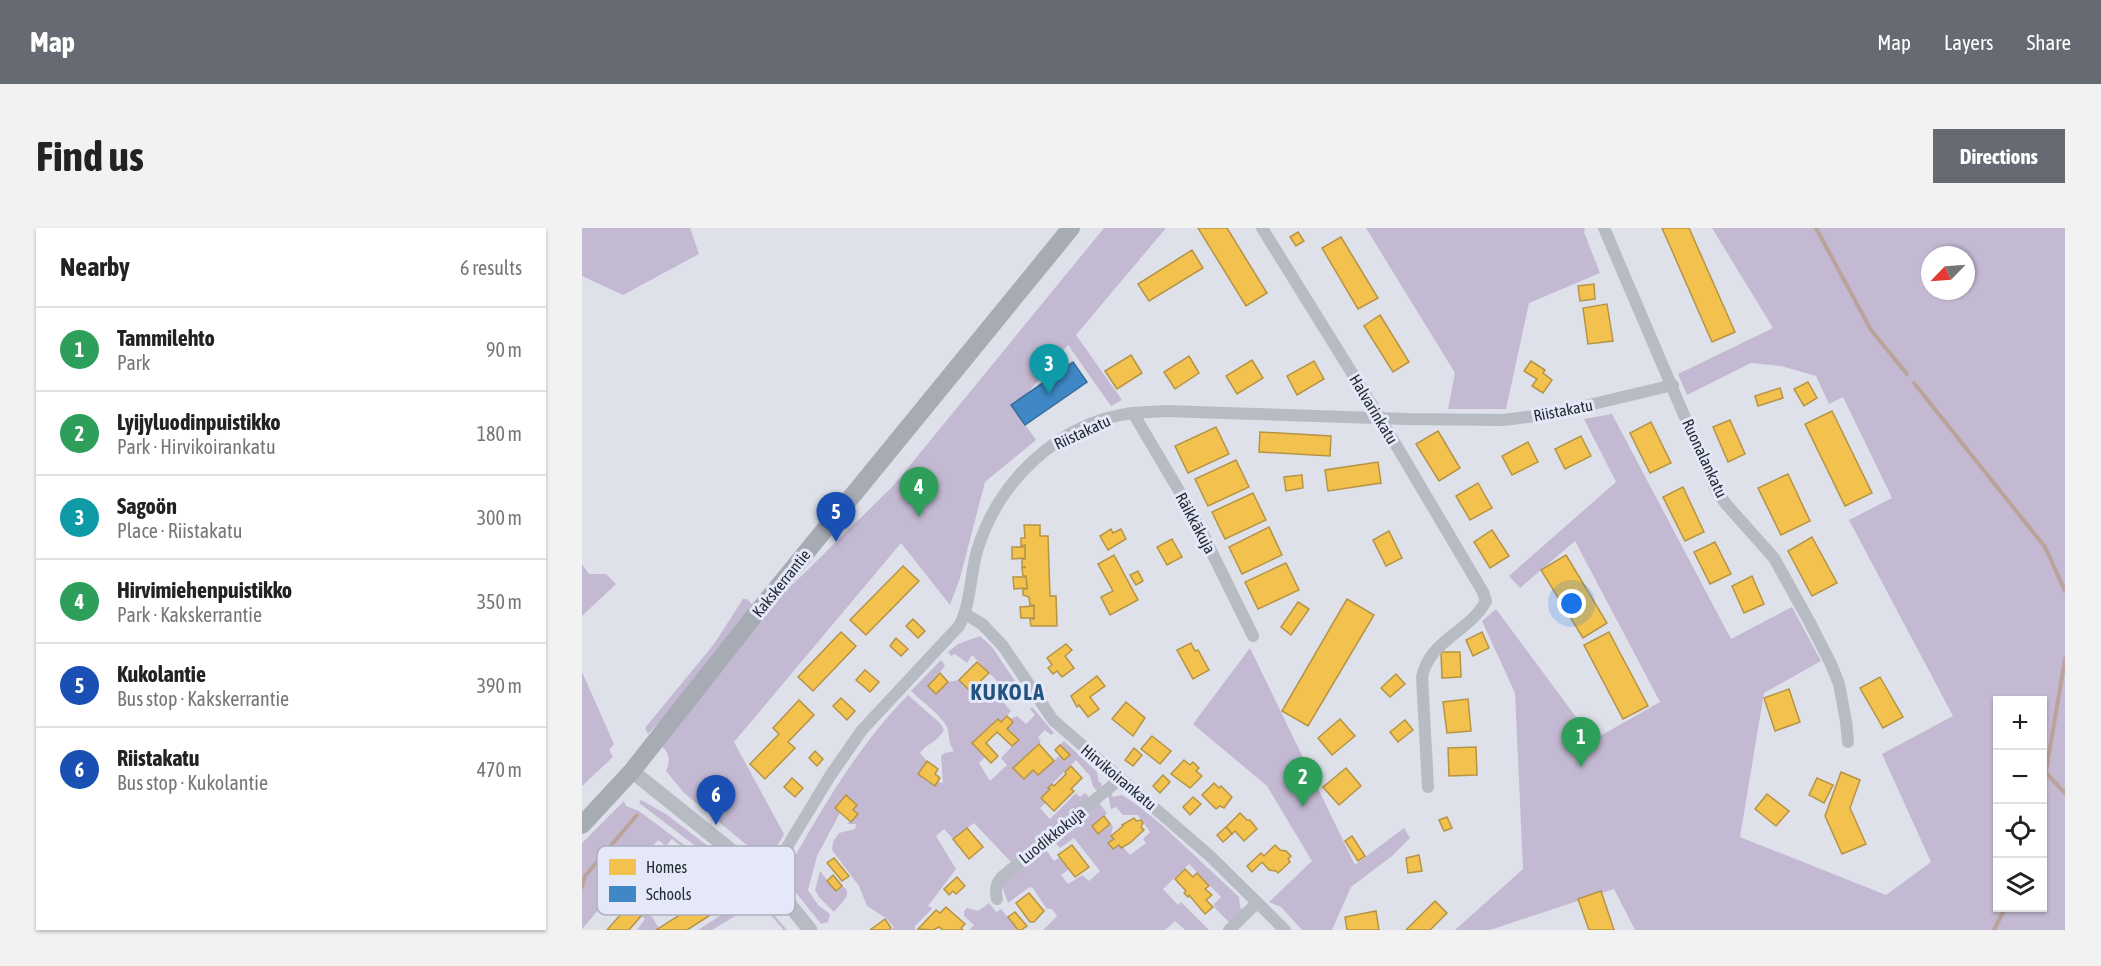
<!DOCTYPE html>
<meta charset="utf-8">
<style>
body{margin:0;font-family:"Asap Condensed",sans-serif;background:#f2f2f2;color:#222}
.controls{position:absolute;right:18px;bottom:18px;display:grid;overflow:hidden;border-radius:0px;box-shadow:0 2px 4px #0004}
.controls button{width:54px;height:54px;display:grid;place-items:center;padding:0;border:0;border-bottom:2px solid #e0e0e0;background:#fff;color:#222;font:30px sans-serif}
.compass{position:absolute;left:1339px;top:18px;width:54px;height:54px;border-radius:50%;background:#fff;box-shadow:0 2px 4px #0004;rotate:245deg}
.you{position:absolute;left:990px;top:376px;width:21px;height:21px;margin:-15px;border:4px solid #fff;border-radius:50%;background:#1a73e8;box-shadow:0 0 0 9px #1a73e833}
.badge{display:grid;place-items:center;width:39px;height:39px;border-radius:50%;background:#666b73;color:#fff;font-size:20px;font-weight:700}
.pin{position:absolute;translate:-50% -50px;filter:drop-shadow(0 2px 3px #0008)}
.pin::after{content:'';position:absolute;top:32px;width:21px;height:18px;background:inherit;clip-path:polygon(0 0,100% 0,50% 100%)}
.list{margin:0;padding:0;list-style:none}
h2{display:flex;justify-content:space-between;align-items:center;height:78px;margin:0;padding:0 24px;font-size:26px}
h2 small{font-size:20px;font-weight:400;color:#767676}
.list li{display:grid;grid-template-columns:39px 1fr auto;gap:18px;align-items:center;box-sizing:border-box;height:84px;padding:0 24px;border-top:2px solid #e0e0e0}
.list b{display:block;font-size:22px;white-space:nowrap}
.list p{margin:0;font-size:20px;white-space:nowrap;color:#767676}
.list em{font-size:20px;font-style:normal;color:#767676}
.icon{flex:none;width:33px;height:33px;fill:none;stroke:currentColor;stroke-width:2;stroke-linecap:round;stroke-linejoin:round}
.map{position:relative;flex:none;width:1483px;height:702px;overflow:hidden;border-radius:0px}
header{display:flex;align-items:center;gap:36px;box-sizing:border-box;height:84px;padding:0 30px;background:#666b73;color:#fff}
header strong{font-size:28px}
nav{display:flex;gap:33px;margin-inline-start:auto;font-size:21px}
.intro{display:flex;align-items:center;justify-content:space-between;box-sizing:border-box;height:144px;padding:0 36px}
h1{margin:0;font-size:42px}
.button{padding:15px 27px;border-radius:0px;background:#666b73;color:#fff;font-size:21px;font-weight:700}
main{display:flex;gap:36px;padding:0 36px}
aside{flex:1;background:#fff;border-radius:0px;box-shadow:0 2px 4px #0004}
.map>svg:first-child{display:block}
</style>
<header>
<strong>Map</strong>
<nav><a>Map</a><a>Layers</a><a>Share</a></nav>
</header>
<div class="intro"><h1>Find us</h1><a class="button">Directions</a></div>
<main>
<aside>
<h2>Nearby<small>6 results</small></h2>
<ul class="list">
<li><span class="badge" style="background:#2e9e5b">1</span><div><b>Tammilehto</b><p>Park</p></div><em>90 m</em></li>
<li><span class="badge" style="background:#2e9e5b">2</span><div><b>Lyijyluodinpuistikko</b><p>Park · Hirvikoirankatu</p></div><em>180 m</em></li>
<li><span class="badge" style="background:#0f9aa8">3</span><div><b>Sagoön</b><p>Place · Riistakatu</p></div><em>300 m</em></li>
<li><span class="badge" style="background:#2e9e5b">4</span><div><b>Hirvimiehenpuistikko</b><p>Park · Kakskerrantie</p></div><em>350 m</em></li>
<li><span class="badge" style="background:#1a4fb4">5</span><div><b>Kukolantie</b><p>Bus stop · Kakskerrantie</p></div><em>390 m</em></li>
<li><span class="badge" style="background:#1a4fb4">6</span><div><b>Riistakatu</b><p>Bus stop · Kukolantie</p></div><em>470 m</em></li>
</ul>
</aside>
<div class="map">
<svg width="1483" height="702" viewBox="0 0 1483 702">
<rect width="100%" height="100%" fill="#dee1ea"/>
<g fill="#c4b9d2" fill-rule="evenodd">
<path d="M0,0H108L117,26L41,67L0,48Z"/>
<path d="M522,0H584L494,107L540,172L529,178L486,117L432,181L454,212L403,254L378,350L368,377L319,315L152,514L202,606C196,617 192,628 178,628L102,565L84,543C89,532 87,526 80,518L202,365L311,258Z"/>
<path d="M784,0H1003L1002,4L1018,45L947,75L924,181H866L873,145Z"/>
<path d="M1130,0H1483V702H1053L1032,661L908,702H873L941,641L933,465L900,393L914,381L1011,512L1078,474L993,313L938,360L927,348L1034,254L1002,191L1030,186L1149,411L1210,379L1239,433L1182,465L1158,609L1304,667L1349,634L1300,526L1371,488L1267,292L1310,270L1261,169L1247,176L1234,148L1199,138L1169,135L1105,167L1096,146L1191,100ZM1348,27H1384V63H1348ZM1416,472H1460V680H1416Z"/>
<path d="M0,336L7,346H24L34,356L0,388Z"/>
<path d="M161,371H165L170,376L108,462L66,506L63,500L132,416Z"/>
<path d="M398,408L410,419L443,468L440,472L432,463L421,474L429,483L419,494L415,491L390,515L403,529L397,535L408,553L425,537L419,530L436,512L425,501L431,494L428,491L435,488L444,496L453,487L448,481L450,479L472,505L469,507L463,502L456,509L459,513L457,516L432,540L442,551L451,542L456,547L478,527L482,532L487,527L478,517L482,513L515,544L517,554L520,555L519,560L515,563L511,558L508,548L494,532L467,559L468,561L464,575L458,580L468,591L494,565L498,569L503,565L508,570L431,633H428L392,595L371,611L362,601L354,608L374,641L346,678L350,680L349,682L333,698V702H309L312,699L304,690L285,678L277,658L250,622L251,614L257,605L273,601L274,596H265L275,587L271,582L275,577L264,567L253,580L258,585L235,628L226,662L236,677L248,686L246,694L239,696L204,652V646L207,639C241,578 277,517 326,467L359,496L362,502C357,513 345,515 338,525L345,533L336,546L352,558L356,554L361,555L359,528L363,525L372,523C366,516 368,507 365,499C358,486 340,474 329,463L359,432L363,438L346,458L354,466L366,454L377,452L396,471L415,453L390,427L385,435L373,426L369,428L366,424L376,416Z"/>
<path d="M668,420L773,637L822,600L828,610L810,628L769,659L750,702H720L699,679L687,674L730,633L685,558L611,496Z"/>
<path d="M0,444L32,516L27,522L31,529L0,558Z"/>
<path d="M529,565L531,569L540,567L554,576L581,598L657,669L658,679L661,682L648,695L633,680L632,676L639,669L607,636L581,661L596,677L599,674L627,702H603L593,693L583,702H461L475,688L470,681H465L450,659L446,660L426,675L420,658L423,651L462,619L472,633L478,629L487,641L479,647L486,656L500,647L507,653L518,643L492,610L478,620L471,612L517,575L525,585L510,598L516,606L529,596L531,598L529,608L532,611L527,615L531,621L537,617L539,620L541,619L548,627L564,615L561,611L568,604L556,587H541L534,579L529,581L526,567Z"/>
<path d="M59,572L84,586L186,664L182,668H179L57,575Z"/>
<path d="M42,573L44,578L57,583L129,637L123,645L116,642L120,634L90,611L84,618L76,612L40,655L48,663L31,665L0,701V615Z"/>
<path d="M134,640L186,680L205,702H200L201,701L185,683L158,661L149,668L131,652L129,648Z"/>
<path d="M238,643L254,663L260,658C273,665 258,676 252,684L237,669L233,662Z"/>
<path d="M126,657L131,659L153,688L130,702H116L144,684L132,665L128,668L123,658Z"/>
<path d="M39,670H44L70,689L77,700L74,702H55L63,691L47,677L45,679L36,671Z"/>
<path d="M407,675L414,684L419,681L436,702H387L392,697L382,688V683L385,680L396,683Z"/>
</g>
<g fill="#f2c14e" stroke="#b59446" stroke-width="1.5">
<path d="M616,0H645L685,65L664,78Z"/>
<path d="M1080,0H1107L1153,104L1130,114Z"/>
<path d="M716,4L722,13L714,18L708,9Z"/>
<path d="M759,9L796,70L776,81L740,20Z"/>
<path d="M610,22L621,40L567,73L556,56Z"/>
<path d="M1012,56L1013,71L998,73L996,58Z"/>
<path d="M1025,76L1031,113L1006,116L1001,80Z"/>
<path d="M798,87L827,134L811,144L782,98Z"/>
<path d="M549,127L560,145L535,161L523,143Z"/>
<path d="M607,128L617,145L593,161L582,144Z"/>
<path d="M670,132L681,150L655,166L644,148Z"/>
<path d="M732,133L742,151L715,167L705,148Z"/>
<path d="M949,133L963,142L961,145L970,152L961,165L950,158L955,151L942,143Z"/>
<path d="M1226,154L1235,170L1222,178L1212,161Z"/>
<path d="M1198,160L1201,170L1176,178L1173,168Z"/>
<path d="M1250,183L1290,265L1263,278L1223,196Z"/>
<path d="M1148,192L1163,226L1146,234L1131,199Z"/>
<path d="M1069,194L1089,235L1068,245L1048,205Z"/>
<path d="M634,199L647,226L606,245L593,218Z"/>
<path d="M856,203L878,240L857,253L834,216Z"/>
<path d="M678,204L749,208L748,228L677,224Z"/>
<path d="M999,208L1009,228L983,241L973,221Z"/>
<path d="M946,214L956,234L930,247L920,228Z"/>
<path d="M654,232L667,259L626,278L613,251Z"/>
<path d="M796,234L799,255L746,263L743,242Z"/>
<path d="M1206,246L1228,293L1199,307L1176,260Z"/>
<path d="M720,247L721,260L704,263L702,249Z"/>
<path d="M896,255L910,280L888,292L874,268Z"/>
<path d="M1101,259L1122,304L1103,313L1081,269Z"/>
<path d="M671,265L684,292L643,311L630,284Z"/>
<path d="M442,297H458V308H466L468,368H474L475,398H449L448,391H452V377H448L447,369L441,367V361H445L444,348H441L440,340L444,339H440V331H443V317L439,318V310H443Z"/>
<path d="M687,299L700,327L660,346L647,319Z"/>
<path d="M529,301L531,305L539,301L544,311L526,322L518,308Z"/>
<path d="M910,302L927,328L908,340L892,314Z"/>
<path d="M807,303L820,330L804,338L791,312Z"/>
<path d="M1230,309L1255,355L1230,368L1206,323Z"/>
<path d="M590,311L600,329L585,337L575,319Z"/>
<path d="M1133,314L1149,346L1128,356L1112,324Z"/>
<path d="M430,319H443V330L430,331Z"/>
<path d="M532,327L556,372L528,387L519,369L531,363L516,336Z"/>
<path d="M984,327L1025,395L1001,410L959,342Z"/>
<path d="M704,335L717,362L676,381L663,354Z"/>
<path d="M321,338L337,353L284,407L268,392Z"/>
<path d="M556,343L561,353L554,357L548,347Z"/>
<path d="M1170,348L1182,376L1162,385L1150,358Z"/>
<path d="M431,349H444L445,360L432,361Z"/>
<path d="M765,371L792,387L726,498L700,483Z"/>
<path d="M716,374L727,381L709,407L699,399Z"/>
<path d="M452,378V390H439L438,379Z"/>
<path d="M331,391L343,403L336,410L324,398Z"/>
<path d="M259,404L274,418L231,463L216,449Z"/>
<path d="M900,404L907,420L891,428L884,412Z"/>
<path d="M1027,404L1066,478L1041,491L1002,417Z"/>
<path d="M314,410L326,421L319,428L308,418Z"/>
<path d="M609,415L613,423L616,422L627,442L611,451L595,422Z"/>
<path d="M484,416L490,422L483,428L492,440L480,449L475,443L471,446L466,440L470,437L465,430Z"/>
<path d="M859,424H878L879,449L860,450Z"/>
<path d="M395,434L407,445L388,463L377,452Z"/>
<path d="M283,442L297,454L288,464L274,452Z"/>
<path d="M358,445L366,454L354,466L346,458Z"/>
<path d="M814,446L823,456L808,469L799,460Z"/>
<path d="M515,448L523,458L508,469L517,481L506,489L497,477L495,479L489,468Z"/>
<path d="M1298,449L1321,489L1301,500L1278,460Z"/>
<path d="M1207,461L1218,494L1193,503L1182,470Z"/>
<path d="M259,470L273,483L265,492L251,478Z"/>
<path d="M886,471L889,503L865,505L861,474Z"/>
<path d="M217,472L232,487L206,514L213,520L183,551L168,536L197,506L191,500Z"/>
<path d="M544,474L563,490L551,508L530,491Z"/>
<path d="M425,488L431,494L425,501L437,512L430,518L415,504L404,515L416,528L409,535L390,515L416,491L419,494Z"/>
<path d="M758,491L773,508L750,527L736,510Z"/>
<path d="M823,492L831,502L816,514L808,504Z"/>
<path d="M570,508L589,523L578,536L559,521Z"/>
<path d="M457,516L472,533L456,547L451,542L442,551L431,540Z"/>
<path d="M478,517L488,527L482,532L473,522Z"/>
<path d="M894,519L895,547L867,548L866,520Z"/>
<path d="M552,520L560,527L551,538L543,532Z"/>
<path d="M233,523L241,531L235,538L227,530Z"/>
<path d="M602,532L608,537L611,534L617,540L614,543L620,548L608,560L589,546Z"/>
<path d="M345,533L356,541L353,546L358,550L353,558L336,546Z"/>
<path d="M489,538L500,550L489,561L492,563L472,583L459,570L468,561L466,560L470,556L472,558L484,546L483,544Z"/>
<path d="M764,540L779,558L757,577L741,559Z"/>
<path d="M1259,544L1278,552L1268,580L1284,616L1260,626L1243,588Z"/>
<path d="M581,547L588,554L578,565L571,558Z"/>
<path d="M210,550L221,560L213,569L202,559Z"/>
<path d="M1235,550L1251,557L1242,575L1227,567Z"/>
<path d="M632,555L637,560L639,558L650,569L642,580L638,578L634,581L620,567Z"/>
<path d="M1185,566L1207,583L1194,598L1173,581Z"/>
<path d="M264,567L275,577L271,582L276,586L269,594L253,580Z"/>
<path d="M611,569L619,576L608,587L601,579Z"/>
<path d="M658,585L665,592H668L675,601L662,613L653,603L650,606L644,599Z"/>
<path d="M522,588L528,596L516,606L510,598Z"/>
<path d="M865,589L870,600L862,603L857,592Z"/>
<path d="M552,590L554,593L559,592L561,595L559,599L562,602L548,615L539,620L537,617L531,621L526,615L532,611L529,608L541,598L540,597Z"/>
<path d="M644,599L650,606L641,614L635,607Z"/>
<path d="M385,600L401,619L387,631L371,611Z"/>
<path d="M770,608L783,628L776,633L763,613Z"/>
<path d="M490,617L507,639L493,649L476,627Z"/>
<path d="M693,617L698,622L704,623L709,628L706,631L708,634L696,645L694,643L687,642L680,634L670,644L665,638L679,625L682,628Z"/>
<path d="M837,627L840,643L826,645L824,630Z"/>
<path d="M252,630L267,648L260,653L245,635Z"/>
<path d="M603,641L611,649L615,645L627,658L623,661L630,667L624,672L631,679L623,686L607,667L606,669L602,665L604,663L593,651Z"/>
<path d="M251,647L260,658L254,663L245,653Z"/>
<path d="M375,649L383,658L374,666L371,663L367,667L362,661Z"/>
<path d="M1019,663L1032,702H1007L996,671Z"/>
<path d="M132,665L141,679L105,702H74Z"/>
<path d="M447,665L462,683L452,694H448L434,675Z"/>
<path d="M853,673L865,685L848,702H824Z"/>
<path d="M47,677L59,688L47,702H25Z"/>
<path d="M364,679L383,696L379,700L381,702H361L357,699L351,702L336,701L354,682L358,685Z"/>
<path d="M794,683L797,702H765L763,689Z"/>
<path d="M433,684L445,698L439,702H436L426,689Z"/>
<path d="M303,691L309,700L307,702H288Z"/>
</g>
<path fill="#3f88c5" stroke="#386c99" stroke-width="1.5" d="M491,134L505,154L443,197L429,177Z"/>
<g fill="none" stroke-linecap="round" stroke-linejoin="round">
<g stroke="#bba29a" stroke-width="4">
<path d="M1234,0L1289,102L1325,146"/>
<path d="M1332,155L1463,319L1483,363"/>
<path d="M1465,546L1483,565"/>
<path d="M1460,567L1483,431"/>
<path d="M0,659L3,648L55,587"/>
<path d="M1412,702L1423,680"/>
</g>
<g stroke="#b7bbc3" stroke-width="12">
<path d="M680,0L798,190L901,364L904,373C888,404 848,411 840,449L846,559"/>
<path d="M1022,0L1134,262L1144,276L1192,330L1227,393L1249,436L1257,456L1264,493L1266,514"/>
<path d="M551,185L612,288L671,408"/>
<path d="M383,386L400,396L421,418L471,492L628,628L703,702"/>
<path d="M183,650L194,637L248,548L280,502L377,398C389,376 388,347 395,323C416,253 477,194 551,185C562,184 573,184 583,183L825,191L921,192L969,186L1091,157"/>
<path d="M415,671C413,661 414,655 421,648L538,551"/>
<path d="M647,702L675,675"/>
</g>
<path stroke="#b7bbc3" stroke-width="15" d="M50,543L183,650L194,660L228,702"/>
<path stroke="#a7abb4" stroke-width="18" d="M0,597L50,543L173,387L489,0"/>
</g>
<g text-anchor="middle" stroke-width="6" stroke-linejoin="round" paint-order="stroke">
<g font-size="16" fill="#262c33" stroke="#e4e8f8">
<text transform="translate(792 181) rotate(59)" y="6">Halvarinkatu</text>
<text transform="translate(981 182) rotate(-11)" y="6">Riistakatu</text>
<text transform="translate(500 204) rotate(-25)" y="6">Riistakatu</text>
<text transform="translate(1123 230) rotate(65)" y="6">Ruonalankatu</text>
<text transform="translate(614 295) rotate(62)" y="6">Räikkäkuja</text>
<text transform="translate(199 355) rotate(-51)" y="6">Kakskerrantie</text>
<text transform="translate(537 549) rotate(40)" y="6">Hirvikoirankatu</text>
<text transform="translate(470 607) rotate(-39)" y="6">Luodikkokuja</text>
</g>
<g font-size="22" font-weight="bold" letter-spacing="1.5" fill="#225380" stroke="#e4e8f8">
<text x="426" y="472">KUKOLA</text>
</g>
</g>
<rect x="15" y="618" width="198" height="69" rx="9" fill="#e4e8f8" stroke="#abb0bd" stroke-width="1.5"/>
<rect x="27" y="631" width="27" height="16" fill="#f2c14e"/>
<rect x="27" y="658" width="27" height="16" fill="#3f88c5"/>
<g font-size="16" fill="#262c33">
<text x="64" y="645">Homes</text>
<text x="64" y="672">Schools</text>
</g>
</svg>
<div class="controls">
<button>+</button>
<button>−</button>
<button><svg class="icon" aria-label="locate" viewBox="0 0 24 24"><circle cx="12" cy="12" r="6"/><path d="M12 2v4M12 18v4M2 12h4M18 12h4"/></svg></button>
<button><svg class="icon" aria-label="layers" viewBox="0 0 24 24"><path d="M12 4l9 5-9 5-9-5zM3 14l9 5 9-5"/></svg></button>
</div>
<svg class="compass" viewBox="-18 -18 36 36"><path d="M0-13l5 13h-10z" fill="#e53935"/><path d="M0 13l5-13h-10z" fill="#767676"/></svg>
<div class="you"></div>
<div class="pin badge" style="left:999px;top:539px;background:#2e9e5b">1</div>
<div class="pin badge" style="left:721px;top:579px;background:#2e9e5b">2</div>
<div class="pin badge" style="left:467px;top:166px;background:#0f9aa8">3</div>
<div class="pin badge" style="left:337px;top:289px;background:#2e9e5b">4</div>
<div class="pin badge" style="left:254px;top:314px;background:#1a4fb4">5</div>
<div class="pin badge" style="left:134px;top:597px;background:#1a4fb4">6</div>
</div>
</main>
